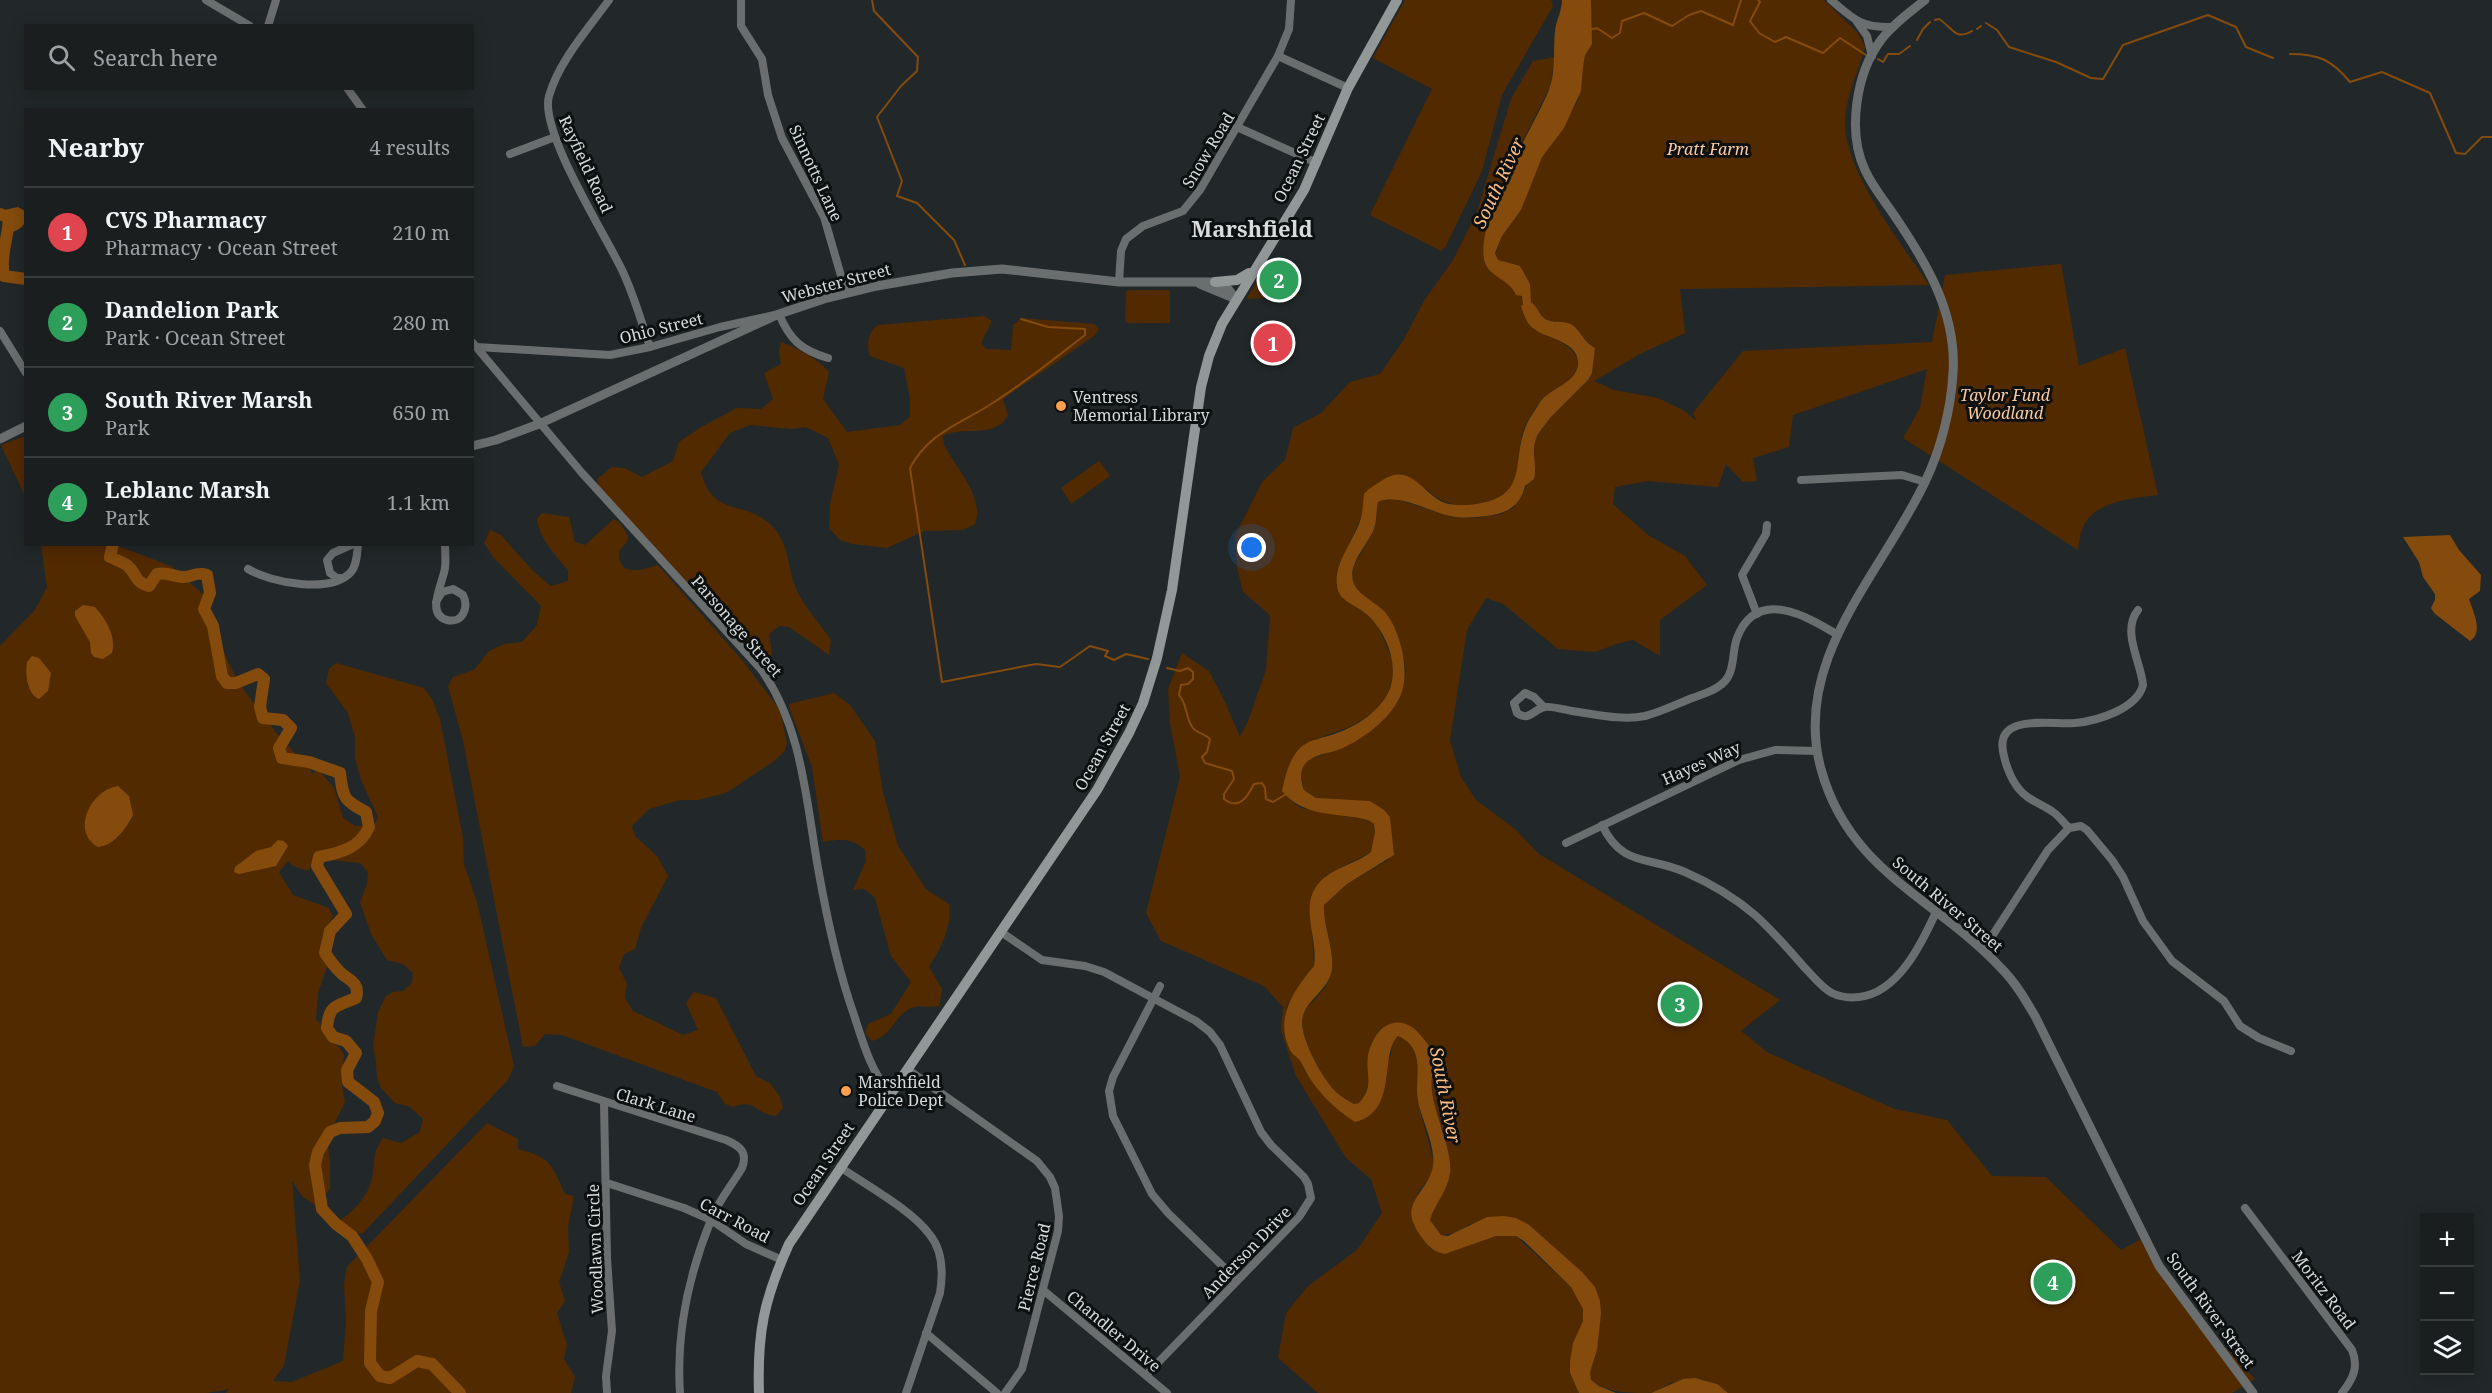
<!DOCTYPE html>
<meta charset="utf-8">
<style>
body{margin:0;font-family:"Noto Serif",serif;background:#272b2c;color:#f1f3f6}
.controls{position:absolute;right:18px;bottom:18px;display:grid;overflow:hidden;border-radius:0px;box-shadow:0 3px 15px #0003}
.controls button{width:54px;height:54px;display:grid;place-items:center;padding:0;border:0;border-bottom:2px solid #383c3d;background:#1a1e1f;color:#f1f3f6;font:30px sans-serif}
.you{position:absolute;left:1252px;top:548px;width:21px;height:21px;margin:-15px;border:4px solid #fff;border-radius:50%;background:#1a73e8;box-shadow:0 0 0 9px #1a73e833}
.badge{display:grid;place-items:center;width:39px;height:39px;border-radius:50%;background:#0f766e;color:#fff;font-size:20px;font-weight:700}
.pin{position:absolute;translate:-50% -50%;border:3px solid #fff;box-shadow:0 2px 6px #0006}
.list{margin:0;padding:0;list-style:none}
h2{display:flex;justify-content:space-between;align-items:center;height:78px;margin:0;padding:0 24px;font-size:26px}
h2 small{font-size:20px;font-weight:400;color:#9fa2a4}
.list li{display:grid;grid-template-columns:39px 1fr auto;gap:18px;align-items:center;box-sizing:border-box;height:90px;padding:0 24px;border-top:2px solid #383c3d}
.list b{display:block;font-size:22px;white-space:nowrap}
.list p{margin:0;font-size:20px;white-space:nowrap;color:#9fa2a4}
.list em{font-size:20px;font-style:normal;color:#9fa2a4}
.icon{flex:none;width:33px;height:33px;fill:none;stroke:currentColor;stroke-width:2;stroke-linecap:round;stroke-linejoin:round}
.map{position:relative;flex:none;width:2492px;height:1393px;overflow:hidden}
.search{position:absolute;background:#1a1e1f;box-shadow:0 3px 15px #0003;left:24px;top:24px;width:450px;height:66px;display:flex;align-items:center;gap:15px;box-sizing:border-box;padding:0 21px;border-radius:0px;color:#9fa2a4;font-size:22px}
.panel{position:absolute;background:#1a1e1f;box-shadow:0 3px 15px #0003;left:24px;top:108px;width:450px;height:438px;border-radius:0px}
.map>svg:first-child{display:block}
</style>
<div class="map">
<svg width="2492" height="1393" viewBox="0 0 2492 1393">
<rect width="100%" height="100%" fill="#222829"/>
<g fill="#522a00">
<path d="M1405,0H1551L1553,6L1502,95L1482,171L1446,246L1441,251L1370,215L1432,89L1373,58Z"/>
<path d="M1589,0H1824L1858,33L1865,47C1858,72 1844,101 1845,127C1848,176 1902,244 1929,285L1680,289L1685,333L1640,354L1594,381L1614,390L1658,398L1683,410L1697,421L1693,413L1743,351L1932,342L1945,275L2061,264L2079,366L2125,348L2158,495C2134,498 2094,501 2083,527C2080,533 2079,543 2078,550L1903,438L1920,408L1927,369L1793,415L1789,447L1753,458L1757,481L1743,482L1726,464L1718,487L1648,481L1615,487L1613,504L1648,535L1685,556L1707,585L1660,620V656L1633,640L1616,644L1595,652L1558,649L1503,604L1486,598L1467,630L1450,740L1461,777L1476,800L1515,829L1539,854L1780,1000L1741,1031L1767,1052L1815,1074L1895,1109L1947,1120L1992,1176L2046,1177L2121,1250L2147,1236L2186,1307L2255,1379L2232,1393H1728C1712,1378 1691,1375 1671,1383C1664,1386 1657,1392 1649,1393C1629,1393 1607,1393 1591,1380L1589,1372L1601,1314L1563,1257L1528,1224L1516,1218L1470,1224L1457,1233L1441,1235L1430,1220C1435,1203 1448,1191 1450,1173C1454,1141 1416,1088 1439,1061L1428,1044L1381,1028C1362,1053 1378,1081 1359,1103L1354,1104C1347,1100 1340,1096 1335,1091C1322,1078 1297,1033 1303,1016C1307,1002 1325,994 1329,979C1336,954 1323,929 1324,905L1347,884L1388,860L1391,840L1390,817L1332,800L1316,798L1304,790L1301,775L1303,766L1310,759L1339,749L1375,727L1386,717L1399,700L1406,672L1401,647L1390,620L1354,586L1352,576L1354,565L1375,528L1378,502L1385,498L1396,499L1452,517L1476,518L1501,514L1513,508L1536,471C1531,457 1531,447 1538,434L1550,418L1588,380L1592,373L1595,348C1585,342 1583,335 1575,327C1566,319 1556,324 1547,320C1539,316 1538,307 1530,302V291L1494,258L1502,236L1521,210L1538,157L1576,105L1579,96Z"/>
<path d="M1555,57L1550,87L1515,156L1492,214L1484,241L1503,281C1523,289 1528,311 1535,330C1559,340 1598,355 1565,384C1559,389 1551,391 1545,396C1538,402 1529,418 1525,426C1513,454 1527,494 1488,502C1471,506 1449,508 1435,496C1423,487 1415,479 1401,474L1360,520L1341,562L1343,599L1365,613L1377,625L1385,642L1392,659L1393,675L1389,692L1377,710L1352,726L1316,739L1282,791L1289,799L1301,808L1368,820L1374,824L1375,832L1371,852L1325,876L1312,931L1314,966L1287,1006L1285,1028L1288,1043L1291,1052L1302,1061L1305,1071L1355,1122L1391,1056L1392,1041L1398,1036L1405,1039L1416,1053L1418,1070L1417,1099L1434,1163L1430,1177L1418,1192L1413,1225L1430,1248L1445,1254L1496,1236H1516L1571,1287L1580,1299L1583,1309V1321L1570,1373L1579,1393H1318L1278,1358L1286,1313L1308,1286L1357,1250L1382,1213L1371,1179L1346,1158L1296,1076L1281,1030L1283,1007L1264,986L1161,941L1146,913L1180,777L1170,723L1168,689L1182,653L1209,671L1225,702L1240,737L1248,721L1266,670L1270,615L1243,592L1237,567L1235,536L1262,482L1285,460L1293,428L1321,413L1350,382L1380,374L1403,341L1424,301L1453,260L1477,212L1511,99L1533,61Z"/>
<path d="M1271,259L1301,277L1297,296L1246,299Z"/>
<path d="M1131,290H1170V323H1128L1125,320L1126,291Z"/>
<path d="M984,316L992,321L981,343L986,349L1011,350L1013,325L1022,318L1094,324L1099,329L1094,336L1003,399L1008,415C995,440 965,425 943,436L944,445C956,468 985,498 975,524L963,530L924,531L887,548L852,544L840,540L829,528L830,504L839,465L828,438L806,427L792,429L750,425L730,433L701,472C713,518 742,499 770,524C790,542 787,569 797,591C805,608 821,625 831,640L829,655L789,627L779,626L769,634L772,654L763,667L599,487L597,479L612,467L624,468L642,477L673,461L679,442L703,426L737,408L761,409L773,399L764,373L781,364L779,352L781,342C799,349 817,358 829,372L823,399L847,432L900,425L910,417V399L904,368L870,356C866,345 868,332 878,325Z"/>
<path d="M25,436V496L1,445Z"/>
<path d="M1099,461L1110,476L1071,504L1061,488Z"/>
<path d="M542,513L569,517L575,542L585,545L614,519L620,523L628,536L627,542L619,551C618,578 641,570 658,565L742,660L780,710L787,743L784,752L774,761L726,793L698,800H680L649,809L632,826L635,836L657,856L668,876L641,928L635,949L624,954L619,968L627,984L625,998L633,1011L683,1035L698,1030L686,1003L694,992L716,998L756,1076L770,1083L780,1097L783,1108L776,1116C754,1114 757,1098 733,1107L725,1104L717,1092L562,1035L545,1034L535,1046L523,1047L463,741L448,686L453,677L474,670L489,651L504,644L522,642L537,625L541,606L493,557L484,543L490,530L501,535L533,571L551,586L568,581V570C556,556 539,538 537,519Z"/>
<path d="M41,545H115L171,566L205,596L225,655L238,682L278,735L309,768L312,774L318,769L334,788L343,818L355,826H374L378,817L362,782L355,759V737L348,713L326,683L329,669L336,663L424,688L432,699L440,719L463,838L464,864L477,902L514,1066L508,1080L362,1234L348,1230L338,1222C355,1210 370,1195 373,1173C375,1156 373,1153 383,1138L401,1143L420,1132L423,1119L410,1107L395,1103L381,1088L377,1078L376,1061L373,1046L378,1012L386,996L393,992L403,991L412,983L413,973L403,964L387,960L371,934L360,902L367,884L368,872L360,863L319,859L307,871L293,866L288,861L279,872L293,895L329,908L333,916L322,936L328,964L318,993L316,1019L344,1054L342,1086L345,1102L327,1138L330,1162V1189L316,1206L302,1196L292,1181L300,1280L284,1365L273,1381L292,1382L343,1361L346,1322L344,1284L347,1267L487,1123L518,1139V1149C552,1158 551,1164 565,1194L574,1196L568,1227L569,1252L559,1282L565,1301L557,1313L567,1345L564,1359L575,1377L571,1393H226L229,1389L207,1393H0V646L35,610L47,587Z"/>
<path d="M834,693L850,705L875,741L883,792L898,846L926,889L949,904C953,926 940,949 929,967L942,989L939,1006C930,1008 918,1005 911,1008C893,1017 893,1035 872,1041L865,1033L868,1024L891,1014L911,982L891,956L875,898L865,889L853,890L866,861L865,850C851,837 840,839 823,842L812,767L789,707V704Z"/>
</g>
<g fill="#844b0d">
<path d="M1562,0H1591L1592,44L1585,55L1583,67L1581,91L1564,128L1542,157L1521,210L1502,236L1495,253L1498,260L1520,266L1530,284L1531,302C1538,307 1539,316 1547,320C1556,324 1566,319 1575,327C1583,335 1584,342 1595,348L1592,373L1588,380L1550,418L1538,434C1529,452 1538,462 1534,479L1525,486C1521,503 1510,512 1493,515C1479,517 1465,519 1450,516C1431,512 1396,492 1378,502C1376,511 1377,521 1374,529C1367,546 1346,565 1354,584C1358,594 1376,603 1384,611C1401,630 1411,674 1400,697C1389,720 1361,741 1338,750C1327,754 1313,754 1305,764C1299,772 1301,782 1304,790L1316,798L1370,801L1384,810L1390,817L1394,855L1347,884L1324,905C1323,926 1334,948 1332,969C1329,990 1308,998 1303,1016C1297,1033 1322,1078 1335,1091C1340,1096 1347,1100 1354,1104L1359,1103C1375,1085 1365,1075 1368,1055C1370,1046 1376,1032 1384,1027C1410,1011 1426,1042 1439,1061C1416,1087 1454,1141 1450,1173C1448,1191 1435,1203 1430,1220L1441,1235L1448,1236L1487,1217L1504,1216L1516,1218L1528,1224L1582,1272L1595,1287L1600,1301L1601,1314L1597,1350L1590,1372L1591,1380L1599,1386L1616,1393H1579L1570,1373V1362L1573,1343L1583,1321V1309L1571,1287L1524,1241L1516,1236H1496L1445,1254C1433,1252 1427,1245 1420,1235C1396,1202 1429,1194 1433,1165C1436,1148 1422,1119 1418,1102C1415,1087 1420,1071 1416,1056C1414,1047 1406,1039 1398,1036C1379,1053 1399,1112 1355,1122C1333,1108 1313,1088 1302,1064C1300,1058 1293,1056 1290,1050C1274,1018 1294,990 1314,966C1319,936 1295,901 1325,877C1339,866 1357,863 1371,852L1375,832L1374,824L1368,820C1337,812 1304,818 1282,791C1285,776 1289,760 1299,749C1308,739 1325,738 1337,733C1357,726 1380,711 1389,691C1400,665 1386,630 1365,613C1354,604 1338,601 1337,585C1334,563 1353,542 1360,521C1363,513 1363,503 1364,494C1370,487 1378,483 1386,478C1412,464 1424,495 1445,503C1451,505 1461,505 1467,505C1539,499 1504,456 1533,413C1537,408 1541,398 1547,395C1557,387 1577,380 1578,364C1579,341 1547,339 1534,329C1526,323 1524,315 1521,306L1523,305L1522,296L1516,295C1510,279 1487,277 1484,259C1477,215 1532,131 1549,90C1556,71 1553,51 1555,31C1556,21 1562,11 1562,0Z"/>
<path d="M18,207L25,211C26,224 24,228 12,232L5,245L1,238L5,227L4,219L0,218V211Z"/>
<path d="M2450,535L2459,550L2481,575L2480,591L2469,599C2473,611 2484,633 2470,641L2434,613L2431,608L2435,600V594L2423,577L2419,562L2403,537Z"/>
<path d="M83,605L95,607C105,618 117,637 112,653L103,659L94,657L91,653L90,642L75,616V611Z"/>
<path d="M32,656L39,658L51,673L48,691L39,699C27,694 25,674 27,662Z"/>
<path d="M118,786L129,796L133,815C127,827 114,846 98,847C70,831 91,790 118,786Z"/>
<path d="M278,840L284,841L288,846L276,866L239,874L234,872L235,867L256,851L271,847Z"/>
<path d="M1695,1378L1717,1384L1728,1393H1651L1683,1379Z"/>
</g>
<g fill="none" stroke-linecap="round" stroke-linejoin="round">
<g stroke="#844b0d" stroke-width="2">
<path d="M872,0L874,11L918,57L917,71L901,86L877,117L902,181L897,196L917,203L954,240L965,265"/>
<path d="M1758,0L1760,2L1750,21L1759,33L1775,42L1786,37L1823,53L1840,38L1866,55"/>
<path d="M1935,20L1939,19C1953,28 1955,41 1972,31"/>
<path d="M1986,23L1997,30L2009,47L2056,62L2091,78L2103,79L2123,45L2208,15L2236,27L2246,47L2273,58"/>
<path d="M1977,29L1981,26"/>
<path d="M1589,30L1597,28L1612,38L1620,33L1622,21L1644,13L1672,26L1689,15L1701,11L1733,25L1741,0"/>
<path d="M1917,40L1923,29L1930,22"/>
<path d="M2290,54C2319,54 2332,60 2350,82L2382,72L2430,93L2456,153L2465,154L2482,137H2492"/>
<path d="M1878,59L1883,62L1888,54H1899L1910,46"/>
<path d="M1021,319L1048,327L1085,329V335C1054,359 1022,385 988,406C957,425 928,434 910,468L942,682L1036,664L1060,667L1090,646L1108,651L1105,656L1114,660L1126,654L1148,659"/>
<path d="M1167,668L1180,671L1188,668L1193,672V679L1188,684L1181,685L1179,695C1188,705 1185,718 1193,728C1197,733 1205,734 1210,739L1207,752L1202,757L1205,763L1232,771L1234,779L1224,794V799C1239,811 1248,796 1254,784L1262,783L1265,788L1266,799L1273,802L1288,793"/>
</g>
<g stroke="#844b0d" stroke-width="12">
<path d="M0,214L9,218C8,239 0,255 4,276L26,279"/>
<path d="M113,544L110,557C116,560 123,562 128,566C137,574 134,582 149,586L157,574C167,572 172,576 182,577C193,578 194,571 207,575L210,593L204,609L213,626L222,676L227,683H236L258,674L264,679L260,707L263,718L283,720L291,728L279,748L282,758L309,762L340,773C343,799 344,800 366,812L369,827C360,848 340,853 319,857L317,866L346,914L330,931L325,953C330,960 335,968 342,974C351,981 360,984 356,998C336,1007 329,1004 327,1028L333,1037L346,1041L356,1053L347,1070L348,1082L374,1102L378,1113L375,1121L368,1127L340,1128L330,1132L318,1152L315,1165L322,1209L336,1224L352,1236L367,1259L378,1282L371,1311L370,1363L380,1376L390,1378L417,1361L432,1364L460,1393"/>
</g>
<g stroke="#6b6e6f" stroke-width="8">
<path d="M206,0L250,26"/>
<path d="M609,0C588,29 559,61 549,96C539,131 605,234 622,270C634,295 641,321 650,347"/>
<path d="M741,0V26L762,59L768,95L782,138L824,217L846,293"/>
<path d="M1831,0C1854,20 1862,28 1893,27"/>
<path d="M1857,22L1867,36L1872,56"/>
<path d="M268,26L276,0"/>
<path d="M1278,56L1348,88"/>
<path d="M347,88L363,110"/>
<path d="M1237,127L1317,163"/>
<path d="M510,154L555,137"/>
<path d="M1119,282L1121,251L1126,239L1143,226L1183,211L1200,190L1278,56L1289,29L1291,0"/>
<path d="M0,331L26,373"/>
<path d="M472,342L582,473L760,668C802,725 806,800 818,868C827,919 837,967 854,1015C863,1043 871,1071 890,1094"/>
<path d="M477,347L610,355L650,347L720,327L779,314C790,340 801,350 828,358"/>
<path d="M1801,480L1902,475L1925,482"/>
<path d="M248,569C271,583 331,594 351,572C357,565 357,553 358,544"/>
<path d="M342,578H337L330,573L327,560L333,553L353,544"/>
<path d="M436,602L442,592L453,589L463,595C469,607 463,624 447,620C425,614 443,583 445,568C446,561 445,552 445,544"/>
<path d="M1757,614L1742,575L1766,534L1767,525"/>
<path d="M1544,707L1534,697L1525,693L1514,703L1517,713C1530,722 1533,709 1545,707C1553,706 1565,710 1572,711C1595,714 1622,721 1645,716C1661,712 1677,704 1692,698C1703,694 1717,690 1725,681C1735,670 1732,651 1737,638C1757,586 1808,617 1838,635"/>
<path d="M1602,825C1622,867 1648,856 1685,872C1710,883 1734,897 1755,915C1773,931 1789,950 1805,968C1814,977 1821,987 1832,993C1840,997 1850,998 1859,997C1898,993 1922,943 1936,912"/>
<path d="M2069,828L2081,826L2087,830L2112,860L2123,877L2143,921L2172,961L2224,1001L2240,1026L2259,1038L2291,1051"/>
<path d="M1566,843L1739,760L1775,750L1817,751"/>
<path d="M1001,932L1042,960L1085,966L1104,972L1196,1021L1210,1032L1220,1045L1261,1132L1271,1145L1304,1177L1308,1184L1311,1198L1299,1217L1146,1375"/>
<path d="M1983,950L2048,850L2069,828C2064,823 2059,816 2053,812C2042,804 2027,800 2019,789C2012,781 2006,766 2004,756C1992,712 2050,725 2075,723C2097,721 2137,709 2143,685C2141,662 2121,631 2138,610"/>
<path d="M1160,986L1113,1077L1109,1091L1113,1116L1152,1194L1168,1213L1237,1280"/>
<path d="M907,1069L1037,1161L1050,1177L1055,1188L1059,1216L1058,1231L1022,1369L1005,1393"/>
<path d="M557,1086L726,1140C740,1146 748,1152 742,1168C732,1185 718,1201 711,1220C689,1274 676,1334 680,1393"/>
<path d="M604,1103L607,1258L612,1331L606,1376L607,1393"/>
<path d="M840,1167C866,1185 912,1210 930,1235C943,1251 943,1274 940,1293L906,1393"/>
<path d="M607,1183L684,1208L711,1220L746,1244L782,1260"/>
<path d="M2245,1208L2352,1350C2359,1367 2353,1379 2342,1393"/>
<path d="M1043,1290L1167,1393"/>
<path d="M926,1333L997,1393"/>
</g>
<g stroke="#6b6e6f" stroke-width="9">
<path d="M1925,0C1910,12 1893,24 1881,40C1856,73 1847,132 1865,170C1872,186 1884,200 1894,215C1926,262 1957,313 1953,373C1951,409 1941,449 1925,482C1882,573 1791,660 1821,769C1849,872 1936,898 2001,968C2015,982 2025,999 2035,1016L2159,1266L2253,1393"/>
<path d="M1200,284L1236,299"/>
<path d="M0,439L26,426"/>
<path d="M472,446L496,440L539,424L779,314L824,299L877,286L952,273L1002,269L1119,282H1215L1229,290L1236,299"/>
</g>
<g stroke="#929798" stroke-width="10">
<path d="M1215,282L1237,280L1249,273"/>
<path d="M759,1393C757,1333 764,1299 789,1244L1097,790L1129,733L1143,703L1157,658L1172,590L1201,387L1209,356L1222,324L1304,190L1348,88L1397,0"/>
</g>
</g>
<g fill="#f9a04d" stroke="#0d1010" stroke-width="2">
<circle cx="1061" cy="406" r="6"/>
<circle cx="846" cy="1091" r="6"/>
</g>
<g text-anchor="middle" stroke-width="6" stroke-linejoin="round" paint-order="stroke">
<g font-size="16" font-style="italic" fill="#fdcaa0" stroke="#0d1010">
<text x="1708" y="155">Pratt Farm</text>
<text x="2005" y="401">Taylor Fund<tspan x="2005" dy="18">Woodland</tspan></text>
</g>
<g font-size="16" fill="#d7dbdc" stroke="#0d1010">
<text transform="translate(1208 150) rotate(-59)" y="6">Snow Road</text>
<text transform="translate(1299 158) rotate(-64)" y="6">Ocean Street</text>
<text transform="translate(586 164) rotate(65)" y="6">Rayfield Road</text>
<text transform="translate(816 173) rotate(65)" y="6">Sinnotts Lane</text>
<text transform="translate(836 283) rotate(-15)" y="6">Webster Street</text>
<text transform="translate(661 328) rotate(-14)" y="6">Ohio Street</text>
<text transform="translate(737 626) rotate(49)" y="6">Parsonage Street</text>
<text transform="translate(1102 747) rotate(-61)" y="6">Ocean Street</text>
<text transform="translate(1701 763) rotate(-24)" y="6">Hayes Way</text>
<text transform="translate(1948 904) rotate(40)" y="6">South River Street</text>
<text transform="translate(656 1105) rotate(17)" y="6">Clark Lane</text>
<text transform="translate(823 1164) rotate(-56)" y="6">Ocean Street</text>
<text transform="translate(735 1220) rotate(28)" y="6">Carr Road</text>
<text transform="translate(595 1249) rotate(-92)" y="6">Woodlawn Circle</text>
<text transform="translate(1246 1252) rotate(-46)" y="6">Anderson Drive</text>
<text transform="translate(1034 1267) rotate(-76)" y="6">Pierce Road</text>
<text transform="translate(2324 1290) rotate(53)" y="6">Moritz Road</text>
<text transform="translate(2211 1310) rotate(54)" y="6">South River Street</text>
<text transform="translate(1114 1331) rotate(40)" y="6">Chandler Drive</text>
</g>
<g font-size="16" fill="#d7dbdc" stroke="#0d1010" text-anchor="start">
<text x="1073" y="403">Ventress<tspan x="1073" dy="18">Memorial Library</tspan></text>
<text x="858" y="1088">Marshfield<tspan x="858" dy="18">Police Dept</tspan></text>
</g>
<g font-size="18" font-style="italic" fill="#febb82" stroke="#0d1010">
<text transform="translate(1499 183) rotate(-65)" y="6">South River</text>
<text transform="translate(1445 1095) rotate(79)" y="6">South River</text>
</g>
<g font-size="22" font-weight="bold" fill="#d7dbdc" stroke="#0d1010">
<text x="1252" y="237">Marshfield</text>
</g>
</g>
</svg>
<div class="controls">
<button>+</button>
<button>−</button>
<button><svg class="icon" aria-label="layers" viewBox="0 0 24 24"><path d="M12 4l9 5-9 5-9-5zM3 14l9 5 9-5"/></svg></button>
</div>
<div class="you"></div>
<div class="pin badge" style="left:1273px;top:343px;background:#e0444e">1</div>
<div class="pin badge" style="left:1279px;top:280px;background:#2e9e5b">2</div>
<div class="pin badge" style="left:1680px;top:1004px;background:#2e9e5b">3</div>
<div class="pin badge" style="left:2053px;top:1282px;background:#2e9e5b">4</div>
<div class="search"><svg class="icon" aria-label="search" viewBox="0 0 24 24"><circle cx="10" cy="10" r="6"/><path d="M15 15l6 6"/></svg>Search here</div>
<section class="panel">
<h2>Nearby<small>4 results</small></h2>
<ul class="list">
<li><span class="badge" style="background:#e0444e">1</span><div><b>CVS Pharmacy</b><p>Pharmacy · Ocean Street</p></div><em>210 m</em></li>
<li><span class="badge" style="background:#2e9e5b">2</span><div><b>Dandelion Park</b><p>Park · Ocean Street</p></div><em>280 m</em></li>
<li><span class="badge" style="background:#2e9e5b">3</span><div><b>South River Marsh</b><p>Park</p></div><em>650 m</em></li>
<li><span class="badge" style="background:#2e9e5b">4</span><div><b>Leblanc Marsh</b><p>Park</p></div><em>1.1 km</em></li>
</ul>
</section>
</div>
